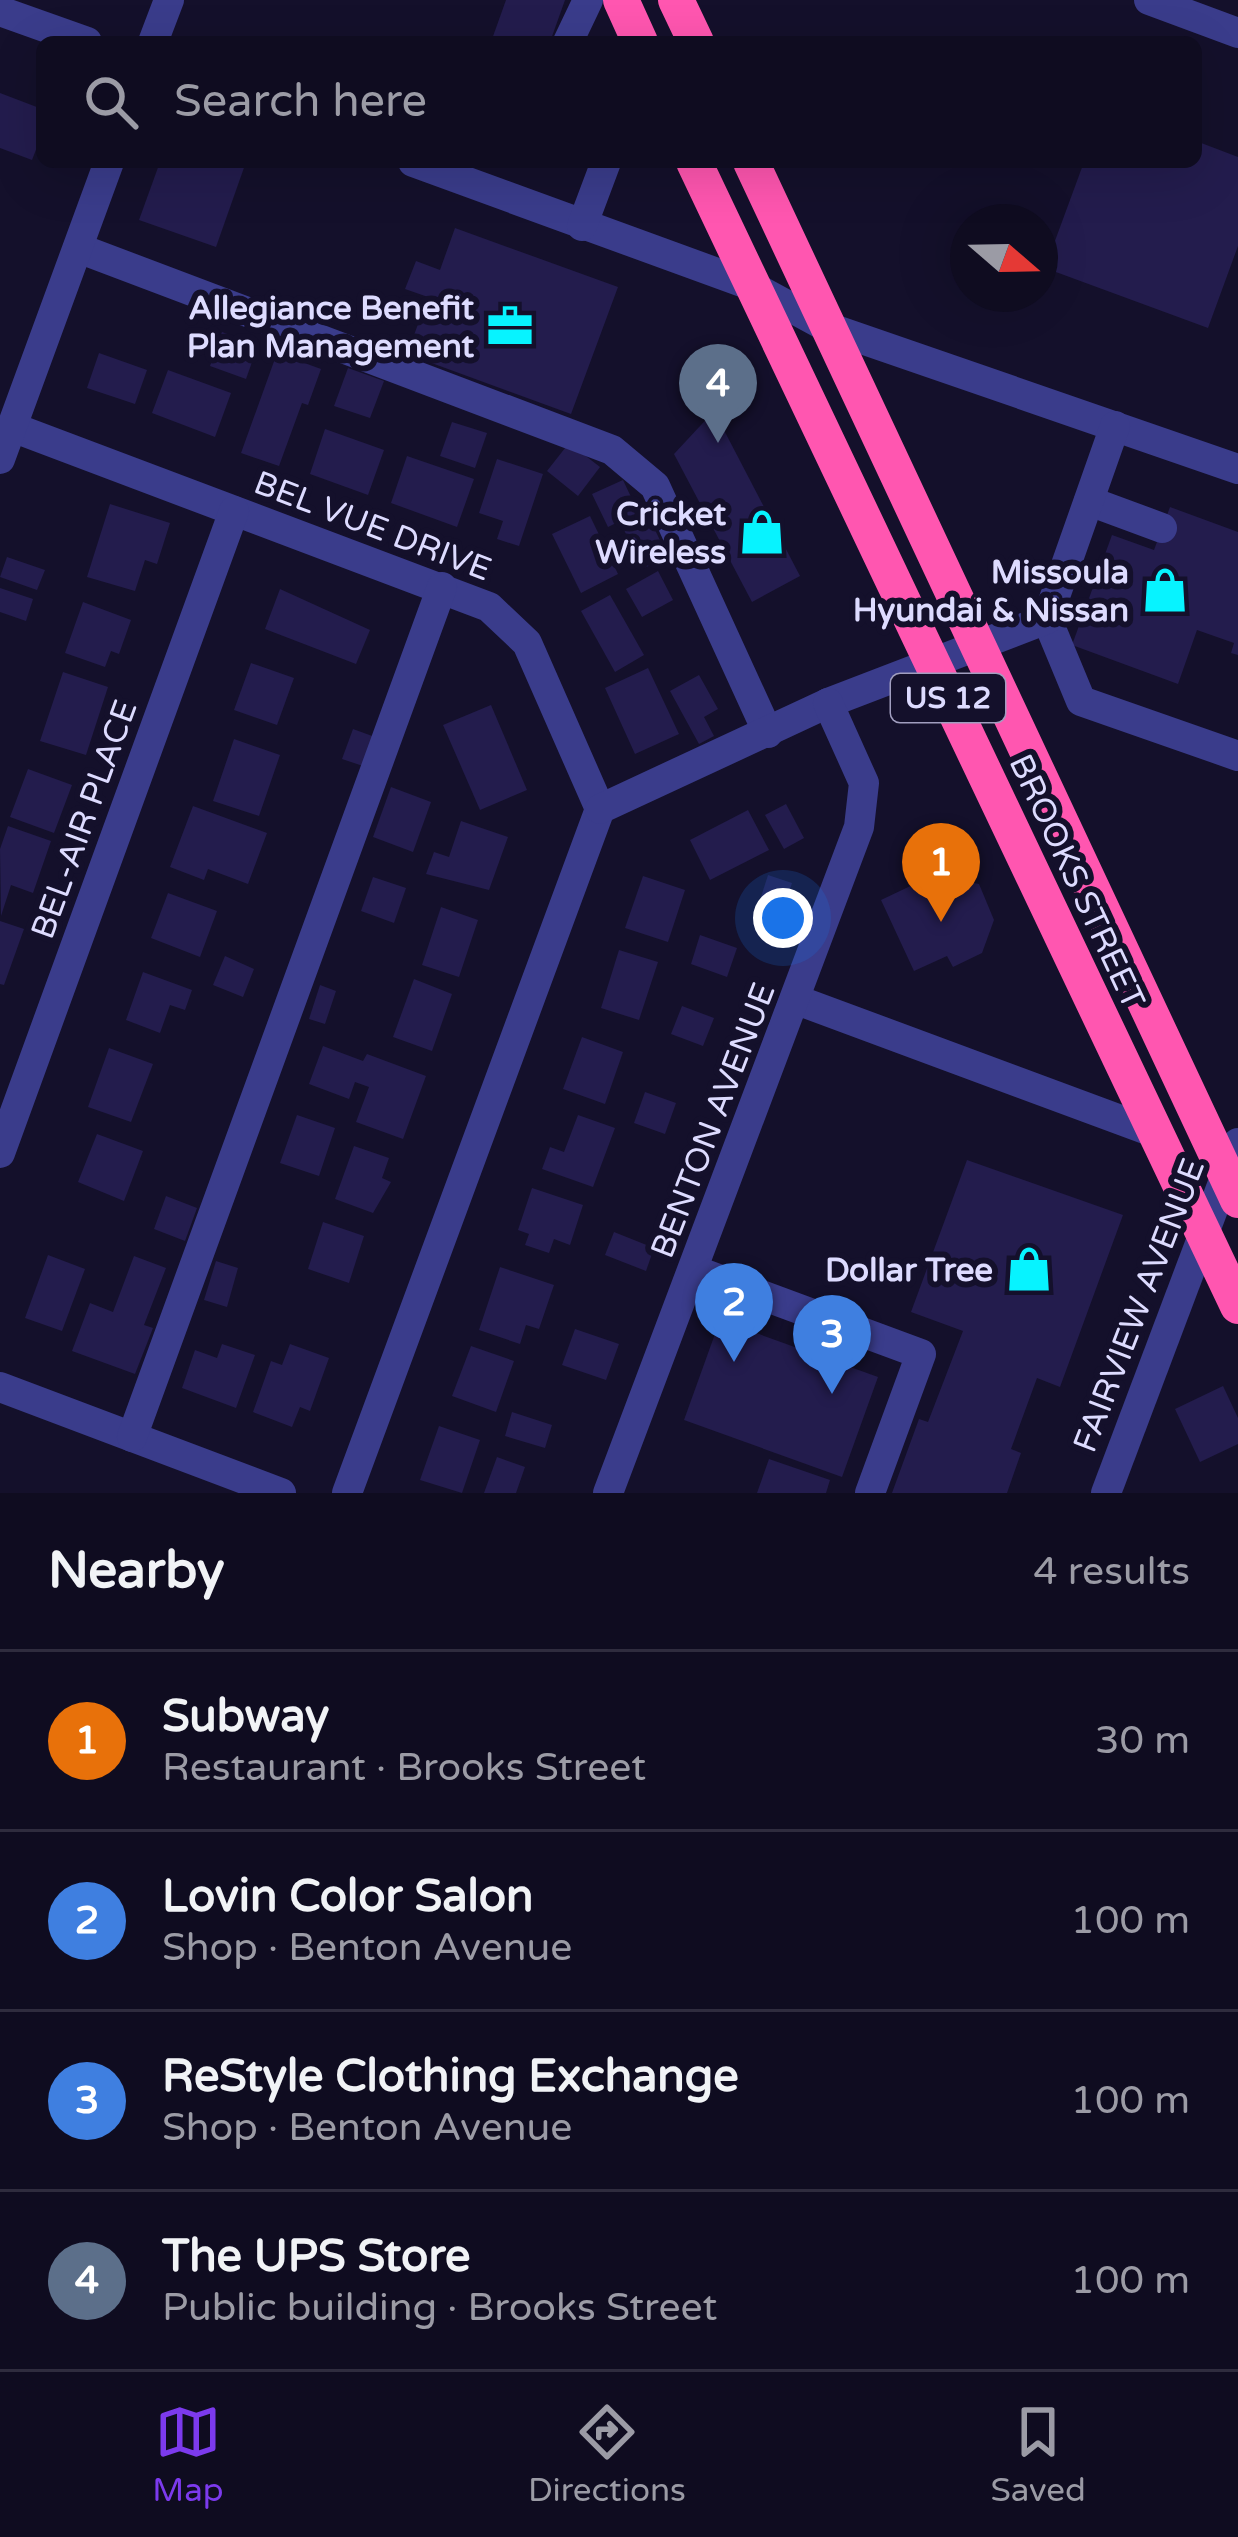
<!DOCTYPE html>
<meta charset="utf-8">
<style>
body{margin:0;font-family:"Varela Round",sans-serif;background:#181529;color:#f1f3f6}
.compass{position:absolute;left:950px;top:204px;width:108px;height:108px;border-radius:50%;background:#0f0c20;box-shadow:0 12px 48px #0002;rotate:110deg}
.you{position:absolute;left:783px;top:918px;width:42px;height:42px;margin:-30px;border:9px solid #fff;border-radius:50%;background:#1a73e8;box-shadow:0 0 0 18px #1a73e833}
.badge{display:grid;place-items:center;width:78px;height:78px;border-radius:50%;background:#7c3aed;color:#fff;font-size:39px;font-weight:700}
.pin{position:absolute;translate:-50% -99px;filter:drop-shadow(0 3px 6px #0008)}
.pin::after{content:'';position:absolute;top:63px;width:42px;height:36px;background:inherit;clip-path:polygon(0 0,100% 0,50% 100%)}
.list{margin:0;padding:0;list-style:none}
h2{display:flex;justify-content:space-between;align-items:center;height:156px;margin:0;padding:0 48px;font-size:51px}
h2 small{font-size:39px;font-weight:400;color:#9b9ba5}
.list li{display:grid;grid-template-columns:78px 1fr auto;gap:36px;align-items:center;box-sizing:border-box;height:180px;padding:0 48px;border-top:3px solid #2f2c3e}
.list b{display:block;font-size:45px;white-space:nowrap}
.list p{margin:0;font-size:39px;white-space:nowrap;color:#9b9ba5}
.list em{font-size:39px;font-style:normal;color:#9b9ba5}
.icon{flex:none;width:66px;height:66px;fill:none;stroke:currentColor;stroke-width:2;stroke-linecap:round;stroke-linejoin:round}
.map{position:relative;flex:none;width:1238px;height:1493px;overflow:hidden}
.search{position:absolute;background:#0f0c20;box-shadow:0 12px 48px #0002;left:36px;right:36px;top:36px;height:132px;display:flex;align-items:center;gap:30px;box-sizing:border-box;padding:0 42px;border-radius:18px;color:#9b9ba5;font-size:45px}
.sheet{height:876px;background:#0f0c20}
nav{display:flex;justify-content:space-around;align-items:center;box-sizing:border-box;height:168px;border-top:3px solid #2f2c3e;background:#0f0c20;font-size:33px;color:#9b9ba5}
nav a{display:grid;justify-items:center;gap:6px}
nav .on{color:#7c3aed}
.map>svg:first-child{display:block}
</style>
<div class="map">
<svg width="1238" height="1493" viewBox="0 0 1238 1493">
<rect width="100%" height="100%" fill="#14102b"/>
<g fill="#231c4d">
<path d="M506,0H565L550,42H491Z"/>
<path d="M0,93L42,109V134L32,160L0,148Z"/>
<path d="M1196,141L1238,157V246L1208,328L1045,268L1084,162H1196Z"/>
<path d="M160,162H246L216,247L139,220Z"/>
<path d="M455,228L618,287L571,414L407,354L428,297L405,289L416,261L440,270Z"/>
<path d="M222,332L258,345L246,379L210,366Z"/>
<path d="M99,353L147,370L135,404L87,388Z"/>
<path d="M277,353L321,369L308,405L302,403L279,466L241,453Z"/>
<path d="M348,368L384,381L370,418L334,406Z"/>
<path d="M168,370L231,393L215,437L152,413Z"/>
<path d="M714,411L800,576L752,602L674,454Z"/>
<path d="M452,422L487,433L475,468L440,456Z"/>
<path d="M325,429L384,450L368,495L310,474Z"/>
<path d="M569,443L600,467L578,496L547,471Z"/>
<path d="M407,456L474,479L457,527L391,503Z"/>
<path d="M497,459L543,474L519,546L497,539L503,521L479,513Z"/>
<path d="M623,480L639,514L646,511L668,557L642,569L620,521L608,527L592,494Z"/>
<path d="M110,504L170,523L157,564L145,560L135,591L87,577Z"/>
<path d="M1170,507L1238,532V655L1231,653L1234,643L1197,630L1178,684L1072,645L1112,535L1154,550Z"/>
<path d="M590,516L618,574L581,593L552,534Z"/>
<path d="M7,557L45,570L37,590L0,577Z"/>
<path d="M658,571L673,600L642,617L626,589Z"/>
<path d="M0,588L33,599L26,621L0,612Z"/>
<path d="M280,589L370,630L356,664L265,629Z"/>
<path d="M610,595L644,655L615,672L581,611Z"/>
<path d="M83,602L131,620L119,654L111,651L105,667L65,653Z"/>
<path d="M251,663L294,678L277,725L234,710Z"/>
<path d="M648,668L679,734L635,754L605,688Z"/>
<path d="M63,672L108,687L86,755L40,741Z"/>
<path d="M699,675L718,709L704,717L714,736L699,744L670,691Z"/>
<path d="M491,705L527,790L480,810L443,725Z"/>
<path d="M353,729L375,737L363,766L342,759Z"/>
<path d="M234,739L280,755L259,816L213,801Z"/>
<path d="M28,769L72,785L54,833L10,817Z"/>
<path d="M391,787L431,802L413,852L373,837Z"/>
<path d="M786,804L804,838L784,849L765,815Z"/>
<path d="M193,806L267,833L248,884L208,869L204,880L170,867Z"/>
<path d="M748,810L769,850L710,880L690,840Z"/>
<path d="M461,821L508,837L489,890L426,874L434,852L449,857Z"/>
<path d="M8,826L51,841L33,893L11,885L1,916L0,849Z"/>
<path d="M942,871L944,877L979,884L994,920L982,953L953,967L947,956L914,971L881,900Z"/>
<path d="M768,875L792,883L783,911L759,903Z"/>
<path d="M643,876L685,890L668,942L625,928Z"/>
<path d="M373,877L406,888L394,923L361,911Z"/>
<path d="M168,893L217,911L200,957L151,938Z"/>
<path d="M441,907L478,920L459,977L422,965Z"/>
<path d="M0,921L24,929L4,985L0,984Z"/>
<path d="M700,935L737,948L727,977L691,964Z"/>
<path d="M619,950L658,962L639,1020L601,1008Z"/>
<path d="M225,956L254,969L243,997L213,985Z"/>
<path d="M143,972L192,990L185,1010L170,1005L160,1033L126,1020Z"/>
<path d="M414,979L452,994L432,1051L393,1037Z"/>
<path d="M320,985L336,991L325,1024L309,1019Z"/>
<path d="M682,1006L714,1018L703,1046L671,1034Z"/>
<path d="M582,1037L623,1052L605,1104L563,1089Z"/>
<path d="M323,1046L363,1061L367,1054L426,1076L403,1139L356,1122L369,1087L355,1082L349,1099L309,1084Z"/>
<path d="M109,1048L153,1064L131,1122L88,1107Z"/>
<path d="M645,1092L676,1103L665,1134L634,1123Z"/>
<path d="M297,1115L335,1128L319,1176L280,1163Z"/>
<path d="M578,1115L615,1128L593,1187L542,1169L550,1147L564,1152Z"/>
<path d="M97,1134L143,1151L124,1201L78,1182Z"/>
<path d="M354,1146L389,1158L382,1178L391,1182L373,1213L335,1199Z"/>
<path d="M967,1160L1123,1215L1060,1387L1037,1378L1011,1449L1021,1453L1007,1493H892L919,1419L928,1422L963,1331L911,1312Z"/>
<path d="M532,1188L583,1205L570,1245L554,1239L549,1253L525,1245L529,1234L518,1230Z"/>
<path d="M166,1196L197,1208L185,1241L154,1229Z"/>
<path d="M323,1222L364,1236L349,1283L308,1269Z"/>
<path d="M614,1232L654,1248L646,1271L605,1255Z"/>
<path d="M48,1255L85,1269L62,1331L25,1318Z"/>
<path d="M134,1256L166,1268L144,1325L153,1328L135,1374L72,1351L90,1303L113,1312Z"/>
<path d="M216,1261L238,1268L227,1307L204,1300Z"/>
<path d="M500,1267L554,1285L539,1329L526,1325L520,1344L479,1330Z"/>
<path d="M720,1320L878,1377L842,1477L684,1420Z"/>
<path d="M575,1329L619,1344L606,1380L562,1365Z"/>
<path d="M222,1344L255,1355L236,1408L182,1388L195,1350L217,1358Z"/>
<path d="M290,1344L329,1358L310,1411L300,1407L292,1427L253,1412L271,1361L282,1365Z"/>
<path d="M471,1346L514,1361L496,1412L452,1396Z"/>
<path d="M1223,1386L1238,1418V1444L1200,1462L1175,1409Z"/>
<path d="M512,1412L552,1425L545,1448L505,1436Z"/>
<path d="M439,1426L480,1440L462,1493L420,1480Z"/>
<path d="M497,1457L525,1467L516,1493H484Z"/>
<path d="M769,1459L830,1480L826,1493H757Z"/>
</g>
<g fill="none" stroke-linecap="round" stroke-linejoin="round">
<g stroke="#3a3c8b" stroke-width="30">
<path d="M1149,0L1238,33"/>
<path d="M0,11L87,42"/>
<path d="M153,42L169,0"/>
<path d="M568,42L588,0"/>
<path d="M413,162L750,285L827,327L1238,469"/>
<path d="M582,226L606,162"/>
<path d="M78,248L612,450L655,486L768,733"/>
<path d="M12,427L489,607L527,643L600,809L347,1493"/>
<path d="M0,459L109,162"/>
<path d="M1089,501L1162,528"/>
<path d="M1047,619L1081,701L1238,756"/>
<path d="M600,809L828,703L1047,619L1115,426"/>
<path d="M797,1000L1153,1132"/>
<path d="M0,1153L234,511"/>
<path d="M694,1270L921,1354L870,1493"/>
<path d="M0,1387L281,1493"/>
<path d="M132,1437L442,587"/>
<path d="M608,1493L859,827L864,783L828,703"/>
<path d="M1106,1493L1238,1143"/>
</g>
<g stroke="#ff56b0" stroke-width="36">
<path d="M621,0L640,42"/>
<path d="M676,0L696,42"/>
<path d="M694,162L1238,1306"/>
<path d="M751,162L1238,1200"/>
</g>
</g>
<defs>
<g id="office-bare" transform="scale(3.6)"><path d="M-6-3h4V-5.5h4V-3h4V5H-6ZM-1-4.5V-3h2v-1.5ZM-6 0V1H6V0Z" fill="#07f3ff" stroke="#14102b" stroke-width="2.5" paint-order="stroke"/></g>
<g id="shop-bare" transform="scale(3.6)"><path d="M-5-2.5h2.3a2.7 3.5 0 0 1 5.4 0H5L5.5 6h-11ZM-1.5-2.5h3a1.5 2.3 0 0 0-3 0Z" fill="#07f3ff" stroke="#14102b" stroke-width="2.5" paint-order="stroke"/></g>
</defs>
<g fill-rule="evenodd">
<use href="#office-bare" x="510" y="326"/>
<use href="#shop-bare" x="762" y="532"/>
<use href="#shop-bare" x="1165" y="590"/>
<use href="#shop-bare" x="1029" y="1269"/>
</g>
<g text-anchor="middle" stroke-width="12" stroke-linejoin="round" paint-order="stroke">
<rect fill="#14102b" stroke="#a19ebf" stroke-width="3" x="891" y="674" width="114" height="48" rx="9"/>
<g font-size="30" font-weight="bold" fill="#dddbff">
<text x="948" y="708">US 12</text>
</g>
<g font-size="33" font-weight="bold" fill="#dddbff" stroke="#14102b" text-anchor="end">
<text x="474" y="319">Allegiance Benefit<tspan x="474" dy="38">Plan Management</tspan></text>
<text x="726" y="525">Cricket<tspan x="726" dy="38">Wireless</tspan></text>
<text x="1129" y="583">Missoula<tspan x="1129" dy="38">Hyundai &amp; Nissan</tspan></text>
<text x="993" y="1281">Dollar Tree</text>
</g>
<g font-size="33" fill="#dddbff" stroke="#14102b">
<text transform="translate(373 525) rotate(21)" y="12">BEL VUE DRIVE</text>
<text transform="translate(83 819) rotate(-70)" y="12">BEL-AIR PLACE</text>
<text transform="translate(1078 881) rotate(65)" y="12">BROOKS STREET</text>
<text transform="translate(712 1120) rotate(-69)" y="12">BENTON AVENUE</text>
<text transform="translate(1138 1305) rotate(-69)" y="12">FAIRVIEW AVENUE</text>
</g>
</g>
</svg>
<svg class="compass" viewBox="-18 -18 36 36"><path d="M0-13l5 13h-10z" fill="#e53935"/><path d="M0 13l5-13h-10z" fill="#9b9ba5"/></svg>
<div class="you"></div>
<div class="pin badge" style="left:941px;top:922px;background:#e8710a">1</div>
<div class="pin badge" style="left:734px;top:1362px;background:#3f7fe0">2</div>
<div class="pin badge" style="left:832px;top:1394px;background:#3f7fe0">3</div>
<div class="pin badge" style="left:718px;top:443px;background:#5c6f8a">4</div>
<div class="search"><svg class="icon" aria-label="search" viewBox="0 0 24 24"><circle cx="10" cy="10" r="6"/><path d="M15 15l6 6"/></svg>Search here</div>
</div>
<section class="sheet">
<h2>Nearby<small>4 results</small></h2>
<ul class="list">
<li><span class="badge" style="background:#e8710a">1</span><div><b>Subway</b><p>Restaurant · Brooks Street</p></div><em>30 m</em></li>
<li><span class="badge" style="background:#3f7fe0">2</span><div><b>Lovin Color Salon</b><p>Shop · Benton Avenue</p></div><em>100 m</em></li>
<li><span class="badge" style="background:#3f7fe0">3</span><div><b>ReStyle Clothing Exchange</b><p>Shop · Benton Avenue</p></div><em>100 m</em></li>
<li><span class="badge" style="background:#5c6f8a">4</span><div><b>The UPS Store</b><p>Public building · Brooks Street</p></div><em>100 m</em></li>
</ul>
</section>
<nav>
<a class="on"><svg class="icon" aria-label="map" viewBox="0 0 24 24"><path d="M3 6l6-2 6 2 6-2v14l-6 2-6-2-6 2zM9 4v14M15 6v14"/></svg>Map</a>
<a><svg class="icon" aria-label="directions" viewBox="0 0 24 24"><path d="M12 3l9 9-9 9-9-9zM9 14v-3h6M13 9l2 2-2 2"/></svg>Directions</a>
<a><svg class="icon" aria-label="saved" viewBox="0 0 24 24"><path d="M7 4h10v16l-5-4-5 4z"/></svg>Saved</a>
</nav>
